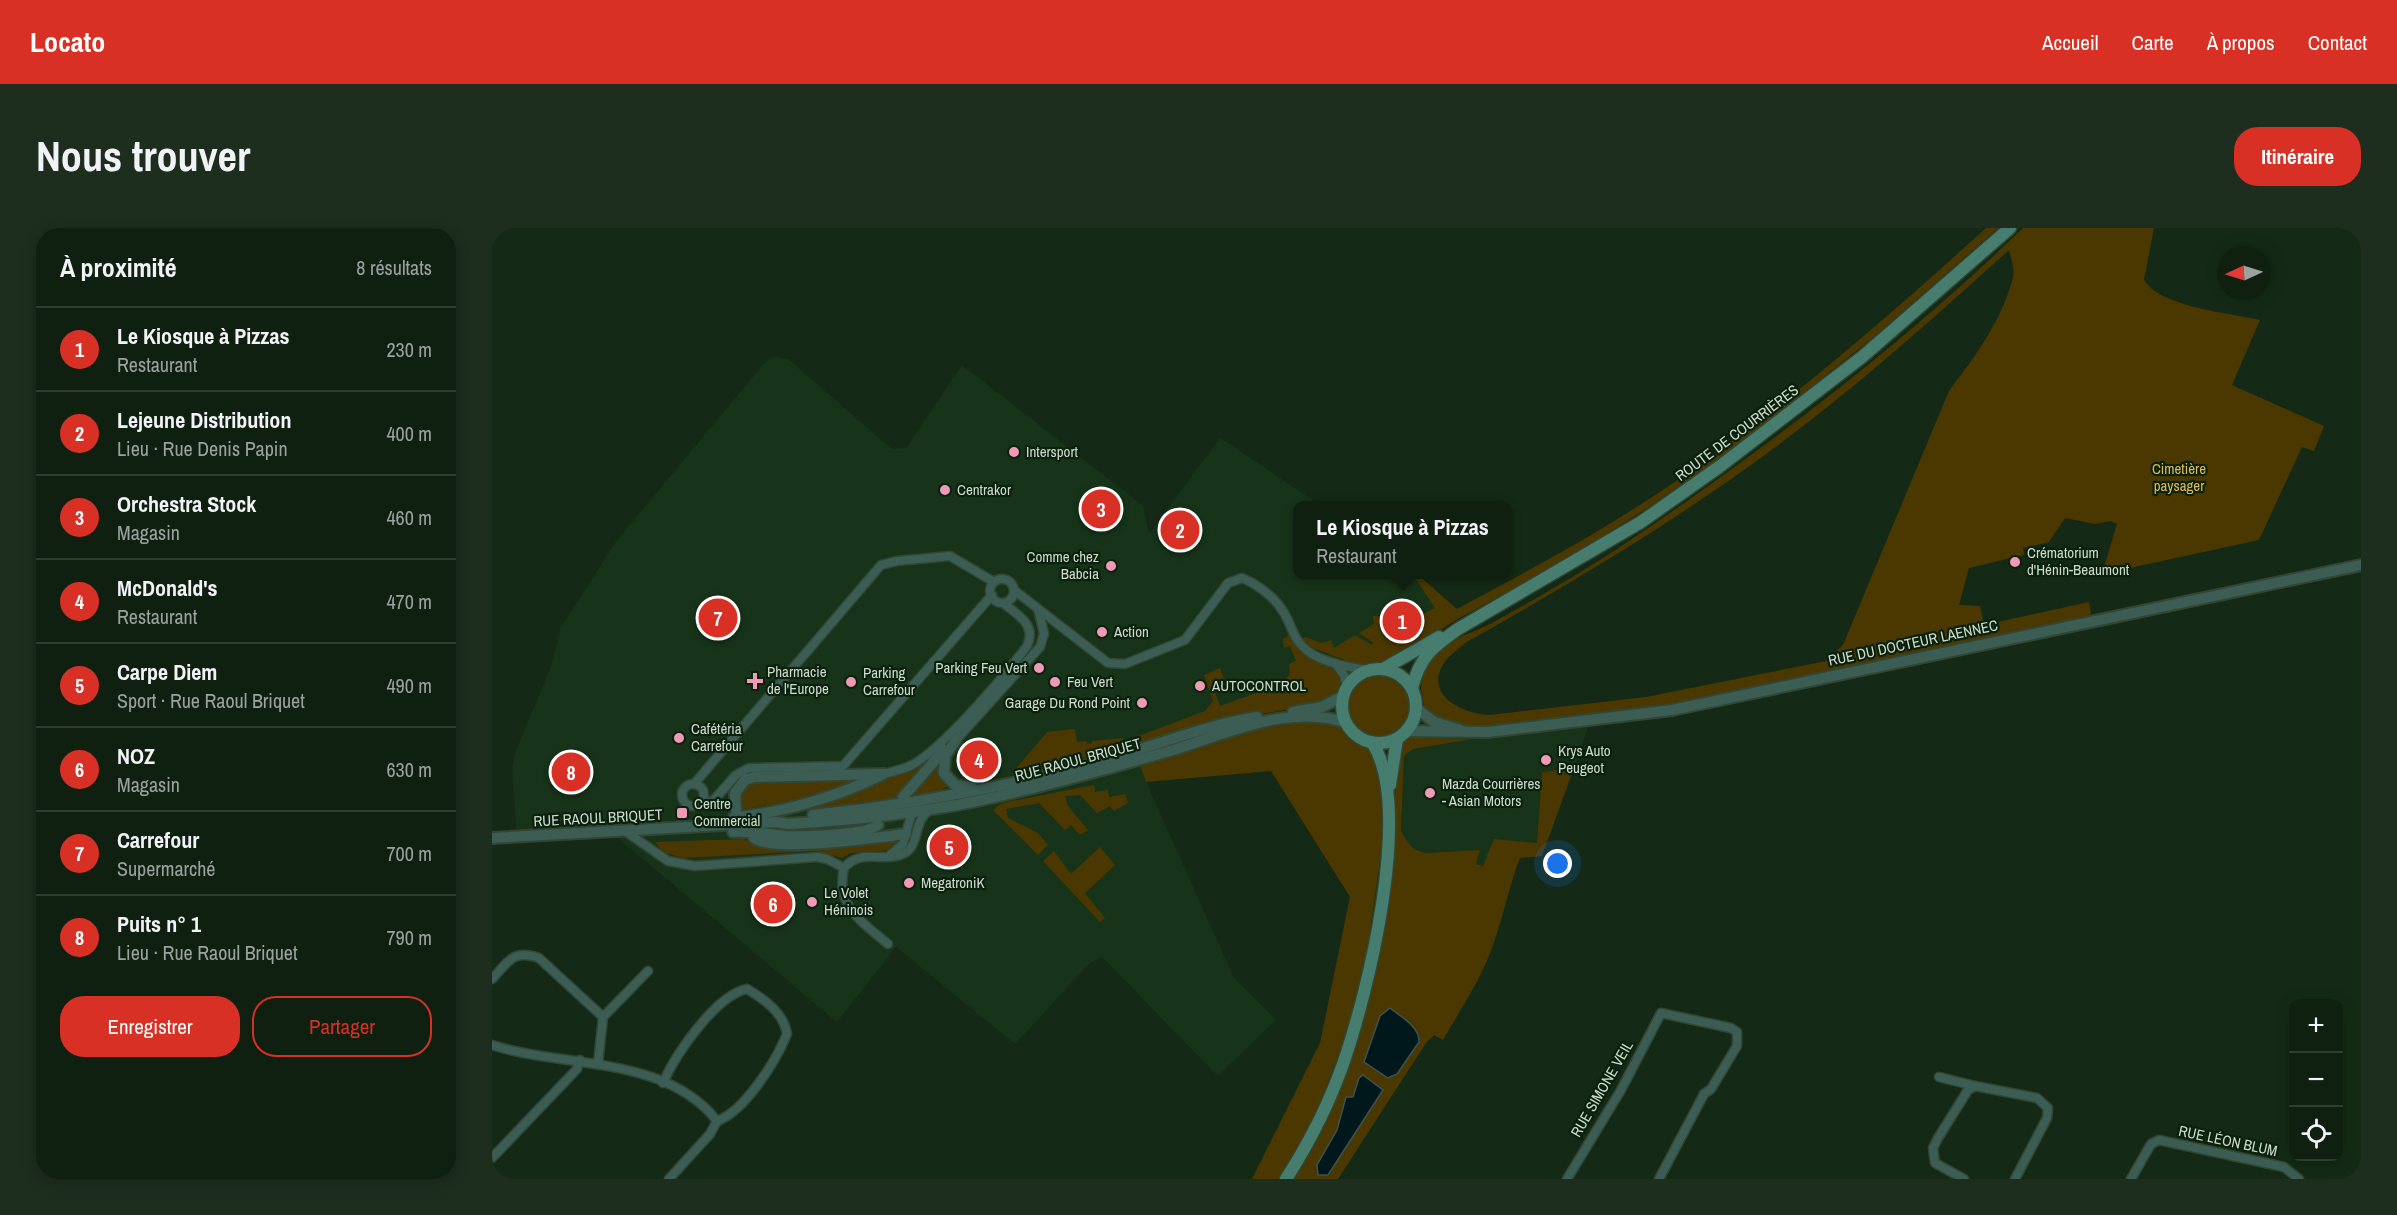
<!DOCTYPE html>
<html lang="fr">
<meta charset="utf-8">
<style>
body{margin:0;font-family:"Archivo Narrow",sans-serif;background:#1d2d1e;color:#f1f3f6}
.controls{position:absolute;right:18px;bottom:18px;display:grid;overflow:hidden;border-radius:12px;box-shadow:0 3px 15px #0003}
.controls button{width:54px;height:54px;display:grid;place-items:center;padding:0;border:0;border-bottom:2px solid #2f3e30;background:#0f2010;color:#f1f3f6;font:30px sans-serif}
.compass{position:absolute;left:1725px;top:18px;width:54px;height:54px;border-radius:50%;background:#0f2010;box-shadow:0 3px 15px #0003;rotate:266deg}
.you{position:absolute;left:1066px;top:636px;width:21px;height:21px;margin:-15px;border:4px solid #fff;border-radius:50%;background:#1a73e8;box-shadow:0 0 0 9px #1a73e833}
.badge{display:grid;place-items:center;width:39px;height:39px;border-radius:50%;background:#d93025;color:#fff;font-size:20px;font-weight:700}
.pin{position:absolute;translate:-50% -50%;border:3px solid #fff;box-shadow:0 2px 6px #0006}
.popup{position:absolute;left:801px;top:273px;width:219px;height:78px;box-sizing:border-box;display:grid;place-content:center;border-radius:12px;background:#0f2010;filter:drop-shadow(0 2px 4px #0005);font-size:20px;white-space:nowrap;color:#9ba39f}
.popup b{font-size:22px;color:#f1f3f6}
.popup::after{content:'';position:absolute;left:50%;top:100%;margin-left:-12px;border:12px solid transparent;border-top-color:#0f2010}
.list{margin:0;padding:0;list-style:none}
h2{display:flex;justify-content:space-between;align-items:center;height:78px;margin:0;padding:0 24px;font-size:26px}
h2 small{font-size:20px;font-weight:400;color:#9ba39f}
.list li{display:grid;grid-template-columns:39px 1fr auto;gap:18px;align-items:center;box-sizing:border-box;height:84px;padding:0 24px;border-top:2px solid #2f3e30}
.list b{display:block;font-size:22px;white-space:nowrap}
.list p{margin:0;font-size:20px;white-space:nowrap;color:#9ba39f}
.list em{font-size:20px;font-style:normal;color:#9ba39f}
.actions{display:flex;gap:12px;padding:18px 24px}
.actions a{flex:1;padding:14px 0;border:2px solid #d93025;border-radius:24px;text-align:center;font-size:21px;color:#d93025}
.actions .main{background:#d93025;color:#fff}
.icon{flex:none;width:33px;height:33px;fill:none;stroke:currentColor;stroke-width:2;stroke-linecap:round;stroke-linejoin:round}
.map{position:relative;flex:none;width:1869px;height:951px;overflow:hidden;border-radius:24px}
header{display:flex;align-items:center;gap:36px;box-sizing:border-box;height:84px;padding:0 30px;background:#d93025;color:#fff}
header strong{font-size:28px}
nav{display:flex;gap:33px;margin-inline-start:auto;font-size:21px}
.intro{display:flex;align-items:center;justify-content:space-between;box-sizing:border-box;height:144px;padding:0 36px}
h1{margin:0;font-size:42px}
.button{padding:15px 27px;border-radius:24px;background:#d93025;color:#fff;font-size:21px;font-weight:700}
main{display:flex;gap:36px;padding:0 36px}
aside{flex:1;background:#0f2010;border-radius:24px;box-shadow:0 3px 15px #0003}
.map>svg:first-child{display:block}
</style>
<header>
<strong>Locato</strong>
<nav><a>Accueil</a><a>Carte</a><a>À propos</a><a>Contact</a></nav>
</header>
<div class="intro"><h1>Nous trouver</h1><a class="button">Itinéraire</a></div>
<main>
<aside>
<h2>À proximité<small>8 résultats</small></h2>
<ul class="list">
<li><span class="badge">1</span><div><b>Le Kiosque à Pizzas</b><p>Restaurant</p></div><em>230 m</em></li>
<li><span class="badge">2</span><div><b>Lejeune Distribution</b><p>Lieu · Rue Denis Papin</p></div><em>400 m</em></li>
<li><span class="badge">3</span><div><b>Orchestra Stock</b><p>Magasin</p></div><em>460 m</em></li>
<li><span class="badge">4</span><div><b>McDonald's</b><p>Restaurant</p></div><em>470 m</em></li>
<li><span class="badge">5</span><div><b>Carpe Diem</b><p>Sport · Rue Raoul Briquet</p></div><em>490 m</em></li>
<li><span class="badge">6</span><div><b>NOZ</b><p>Magasin</p></div><em>630 m</em></li>
<li><span class="badge">7</span><div><b>Carrefour</b><p>Supermarché</p></div><em>700 m</em></li>
<li><span class="badge">8</span><div><b>Puits n° 1</b><p>Lieu · Rue Raoul Briquet</p></div><em>790 m</em></li>
</ul>
<div class="actions"><a class="main">Enregistrer</a><a>Partager</a></div>
</aside>
<div class="map">
<svg width="1869" height="951" viewBox="0 0 1869 951">
<rect width="100%" height="100%" fill="#142a16"/>
<g fill="#17341a">
<path d="M283,129L296,131L400,221L414,220L470,137L651,278L657,306L728,210L828,277L805,278V346L926,347L965,381L878,422L843,429L796,450L789,456L640,511L654,554L742,750L784,792L726,848L610,729L598,735L523,816L404,719L345,794L119,604L25,609L20,542L23,525L60,436L68,401L123,315L273,134Z"/>
<path d="M1096,499L1082,540L1050,545L1045,615L1002,612L992,638L984,636L988,622L933,625L922,621L915,613L909,603L912,528L921,521L981,511Z"/>
</g>
<g fill="#4b3800" fill-rule="evenodd">
<path d="M1494,0H1506L1378,112L1246,217L1157,279L1068,335L964,392L896,436H863L816,418L809,411L814,409L829,415L839,412L842,420L863,407L880,417L881,414L867,405L882,396L881,388H906L910,396L943,380L921,347H926L965,381C1028,347 1093,313 1154,273C1276,194 1386,98 1494,0Z"/>
<path d="M1531,0H1662L1652,52C1668,79 1738,85 1768,92L1740,157L1832,198L1822,223L1810,219L1767,312L1610,346L1625,296L1619,293L1603,296L1573,290L1557,314L1531,320L1532,327L1477,340L1467,377L1488,378L1492,397L1597,374L1599,386L1595,388L1191,475L1123,486L976,499L952,495L933,482C929,462 924,444 940,427C956,411 981,405 1000,395C1042,372 1085,347 1125,321C1268,225 1407,120 1531,0ZM1517,22C1519,31 1523,40 1521,49C1511,91 1482,130 1457,163L1351,417L1334,433L1154,469L998,487C969,486 928,465 955,431C960,425 968,420 973,415C1071,360 1167,303 1259,237C1350,172 1434,97 1517,22Z"/>
<path d="M797,407L808,422L846,444L849,457L842,469L829,476L763,487L612,526L522,543L555,504L583,501L585,514L594,513L595,516L600,515V513L631,510V514L713,483L721,473L712,447L728,440L733,453L721,458L728,478L789,456L798,446L797,436L804,433L798,418L792,420L791,411Z"/>
<circle cx="888" cy="477" r="32"/>
<path d="M793,493H832L848,497L858,509L878,520L886,531L893,596L875,726L858,797L826,880L788,951H760L828,815L858,669L779,543L654,554L648,537L740,507Z"/>
<path d="M927,506L956,511H981L921,521L912,528L909,603L915,613L922,621L933,625L988,622L984,636L991,638L1002,611L1045,615L1050,544L1082,540L1050,628L1028,630C1017,658 1012,686 1002,714C991,749 969,780 951,812L942,807L934,815L846,951H802C864,859 887,743 899,635C904,595 901,556 908,517L921,507ZM890,860L891,862L836,947L825,937L845,902L854,870Z"/>
<path d="M443,526L405,570L290,585L418,543Z"/>
<path d="M446,536L450,551L456,558L447,563L416,569Z"/>
<path d="M378,548L328,567L276,580L274,577L250,582C244,570 249,564 257,554Z"/>
<path d="M602,557L603,564L616,562L617,569L633,566L636,575L622,583L618,578L605,585L588,567L573,568L576,578L596,602L588,607L579,597L573,602L547,575L514,581L516,590L546,605L556,617L546,627L501,582L510,575Z"/>
<path d="M410,610L399,622L358,625L350,630L325,623L190,630L171,624L163,614L252,611L268,618Z"/>
<path d="M608,619L623,637L593,665L613,690L608,694L551,633L562,623L579,646Z"/>
</g>
<g fill="#00181b" stroke="#3e5351" stroke-width="1.5">
<path d="M898,780C908,788 928,799 927,814L905,846L896,850L872,834L888,788Z"/>
<path d="M871,847L891,862L836,947H826L825,937L845,902L854,869H861L867,850Z"/>
</g>
<g fill="none" stroke-linecap="round" stroke-linejoin="round">
<g stroke="#324633" stroke-width="11">
<g id="minor">
<circle cx="510" cy="363" r="12"/>
<path d="M522,362L616,435L633,436L693,412L736,355L750,350C765,356 784,370 792,385C799,396 801,409 810,418C825,434 855,439 875,442"/>
<path d="M843,435L852,447L855,458"/>
<path d="M464,512L548,419L552,406L547,384"/>
<path d="M391,546C400,544 409,542 418,538C449,523 513,448 535,418C545,397 526,387 511,375"/>
<circle cx="201" cy="567" r="11"/>
<path d="M202,556L389,337L405,333L458,328L502,354"/>
<path d="M206,576L221,573L244,547L257,540L351,538L500,367"/>
<path d="M133,603L176,633L203,638L325,629L335,631L352,640"/>
<path d="M398,627L411,616L420,584"/>
<path d="M396,716C370,694 343,678 352,640C369,619 393,636 413,625C428,616 421,594 437,582"/>
<path d="M0,751C17,733 21,721 47,730L111,789"/>
<path d="M0,817C70,840 174,827 225,893"/>
<path d="M106,836L111,789L156,743"/>
<path d="M1447,849L1483,858"/>
<path d="M171,855C183,827 224,767 255,761C272,771 292,785 295,806C284,833 253,883 225,893"/>
<path d="M0,930L85,841L88,832"/>
<path d="M177,951L218,906L225,893"/>
<path d="M1075,951L1129,862L1169,785L1239,800L1245,804V818L1219,861L1212,866L1167,951"/>
<path d="M1472,951L1443,935L1441,920L1446,910L1476,862L1483,858L1545,870L1556,880L1555,890L1523,951"/>
<path d="M1639,951L1659,916L1667,912L1792,939L1807,951"/>
</g>
</g>
<g stroke="#324633" stroke-width="14">
<g id="tertiary">
<path d="M924,480L942,494L969,502"/>
<path d="M801,484L830,479L851,468"/>
<path d="M915,503L996,504L1180,482L1869,337"/>
<path d="M464,512L453,528L452,545L463,557L480,559"/>
<path d="M411,569L452,522"/>
<path d="M244,582L243,565L253,552L262,549L391,546"/>
<path d="M321,587C416,577 511,560 603,535C657,520 710,498 765,489"/>
<path d="M242,589C287,586 351,567 391,546"/>
<path d="M241,604C259,603 275,606 293,608C310,609 374,607 386,597"/>
<path d="M0,610L285,594L296,596C360,592 423,586 485,573C549,559 612,542 674,524C730,508 795,474 855,495"/>
<path d="M262,610C279,625 387,609 414,606"/>
</g>
</g>
<g stroke="#324633" stroke-width="15">
<g id="secondary">
<circle cx="887" cy="478" r="37"/>
<path d="M891,441L947,409"/>
<path d="M920,460C928,428 941,419 966,401L1149,294L1227,239L1370,129L1518,0"/>
<path d="M898,557L905,511"/>
<path d="M794,951C817,915 837,876 851,836C876,764 922,580 880,514"/>
</g>
</g>
<use href="#minor" stroke="#3c5d54" stroke-width="8"/>
<use href="#tertiary" stroke="#3c5d54" stroke-width="10"/>
<use href="#secondary" stroke="#467d6f" stroke-width="12"/>
</g>
<g fill="#f09ab6" stroke="#0a210d" stroke-width="2">
<circle cx="522" cy="224" r="6"/>
<circle cx="453" cy="262" r="6"/>
<circle cx="1523" cy="334" r="6"/>
<circle cx="619" cy="338" r="6"/>
<circle cx="610" cy="404" r="6"/>
<circle cx="547" cy="440" r="6"/>
<path d="M260 444h6v6h6v6h-6v6h-6v-6h-6v-6h6z"/>
<circle cx="359" cy="454" r="6"/>
<circle cx="563" cy="454" r="6"/>
<circle cx="708" cy="458" r="6"/>
<circle cx="650" cy="475" r="6"/>
<circle cx="187" cy="510" r="6"/>
<circle cx="1054" cy="532" r="6"/>
<circle cx="938" cy="565" r="6"/>
<rect x="184" y="579" width="12" height="12" rx="3"/>
<circle cx="417" cy="655" r="6"/>
<circle cx="320" cy="674" r="6"/>
</g>
<g text-anchor="middle" stroke-width="4.5" stroke-linejoin="round" paint-order="stroke">
<g font-size="15" fill="#cedcce" stroke="#0a210d">
<text transform="translate(1245 205) rotate(-37)" y="5">ROUTE DE COURRIÈRES</text>
<text transform="translate(1421 415) rotate(-12)" y="5">RUE DU DOCTEUR LAENNEC</text>
<text transform="translate(586 532) rotate(-15)" y="5">RUE RAOUL BRIQUET</text>
<text transform="translate(106 590) rotate(-3)" y="5">RUE RAOUL BRIQUET</text>
<text transform="translate(1110 861) rotate(-60)" y="5">RUE SIMONE VEIL</text>
<text transform="translate(1736 913) rotate(12)" y="5">RUE LÉON BLUM</text>
</g>
<g font-size="15" fill="#cedcce" stroke="#0a210d" text-anchor="start">
<text x="534" y="229">Intersport</text>
<text x="465" y="267">Centrakor</text>
<text x="1535" y="330">Crématorium<tspan x="1535" dy="17">d'Hénin-Beaumont</tspan></text>
<text x="607" y="334" text-anchor="end">Comme chez<tspan x="607" dy="17">Babcia</tspan></text>
<text x="622" y="409">Action</text>
<text x="535" y="445" text-anchor="end">Parking Feu Vert</text>
<text x="275" y="449">Pharmacie<tspan x="275" dy="17">de l'Europe</tspan></text>
<text x="371" y="450">Parking<tspan x="371" dy="17">Carrefour</tspan></text>
<text x="575" y="459">Feu Vert</text>
<text x="720" y="463">AUTOCONTROL</text>
<text x="638" y="480" text-anchor="end">Garage Du Rond Point</text>
<text x="199" y="506">Cafétéria<tspan x="199" dy="17">Carrefour</tspan></text>
<text x="1066" y="528">Krys Auto<tspan x="1066" dy="17">Peugeot</tspan></text>
<text x="950" y="561">Mazda Courrières<tspan x="950" dy="17">- Asian Motors</tspan></text>
<text x="202" y="581">Centre<tspan x="202" dy="17">Commercial</tspan></text>
<text x="429" y="660">MegatroniK</text>
<text x="332" y="670">Le Volet<tspan x="332" dy="17">Héninois</tspan></text>
</g>
<g font-size="15" fill="#e1b959" stroke="#0a210d">
<text x="1687" y="246">Cimetière<tspan x="1687" dy="17">paysager</tspan></text>
</g>
</g>
</svg>
<div class="controls">
<button>+</button>
<button>−</button>
<button><svg class="icon" aria-label="locate" viewBox="0 0 24 24"><circle cx="12" cy="12" r="6"/><path d="M12 2v4M12 18v4M2 12h4M18 12h4"/></svg></button>
</div>
<svg class="compass" viewBox="-18 -18 36 36"><path d="M0-13l5 13h-10z" fill="#e53935"/><path d="M0 13l5-13h-10z" fill="#9ba39f"/></svg>
<div class="you"></div>
<div class="pin badge" style="left:910px;top:393px">1</div>
<div class="popup"><b>Le Kiosque à Pizzas</b>Restaurant</div>
<div class="pin badge" style="left:688px;top:302px">2</div>
<div class="pin badge" style="left:609px;top:281px">3</div>
<div class="pin badge" style="left:487px;top:532px">4</div>
<div class="pin badge" style="left:457px;top:619px">5</div>
<div class="pin badge" style="left:281px;top:676px">6</div>
<div class="pin badge" style="left:226px;top:390px">7</div>
<div class="pin badge" style="left:79px;top:544px">8</div>
</div>
</main>
